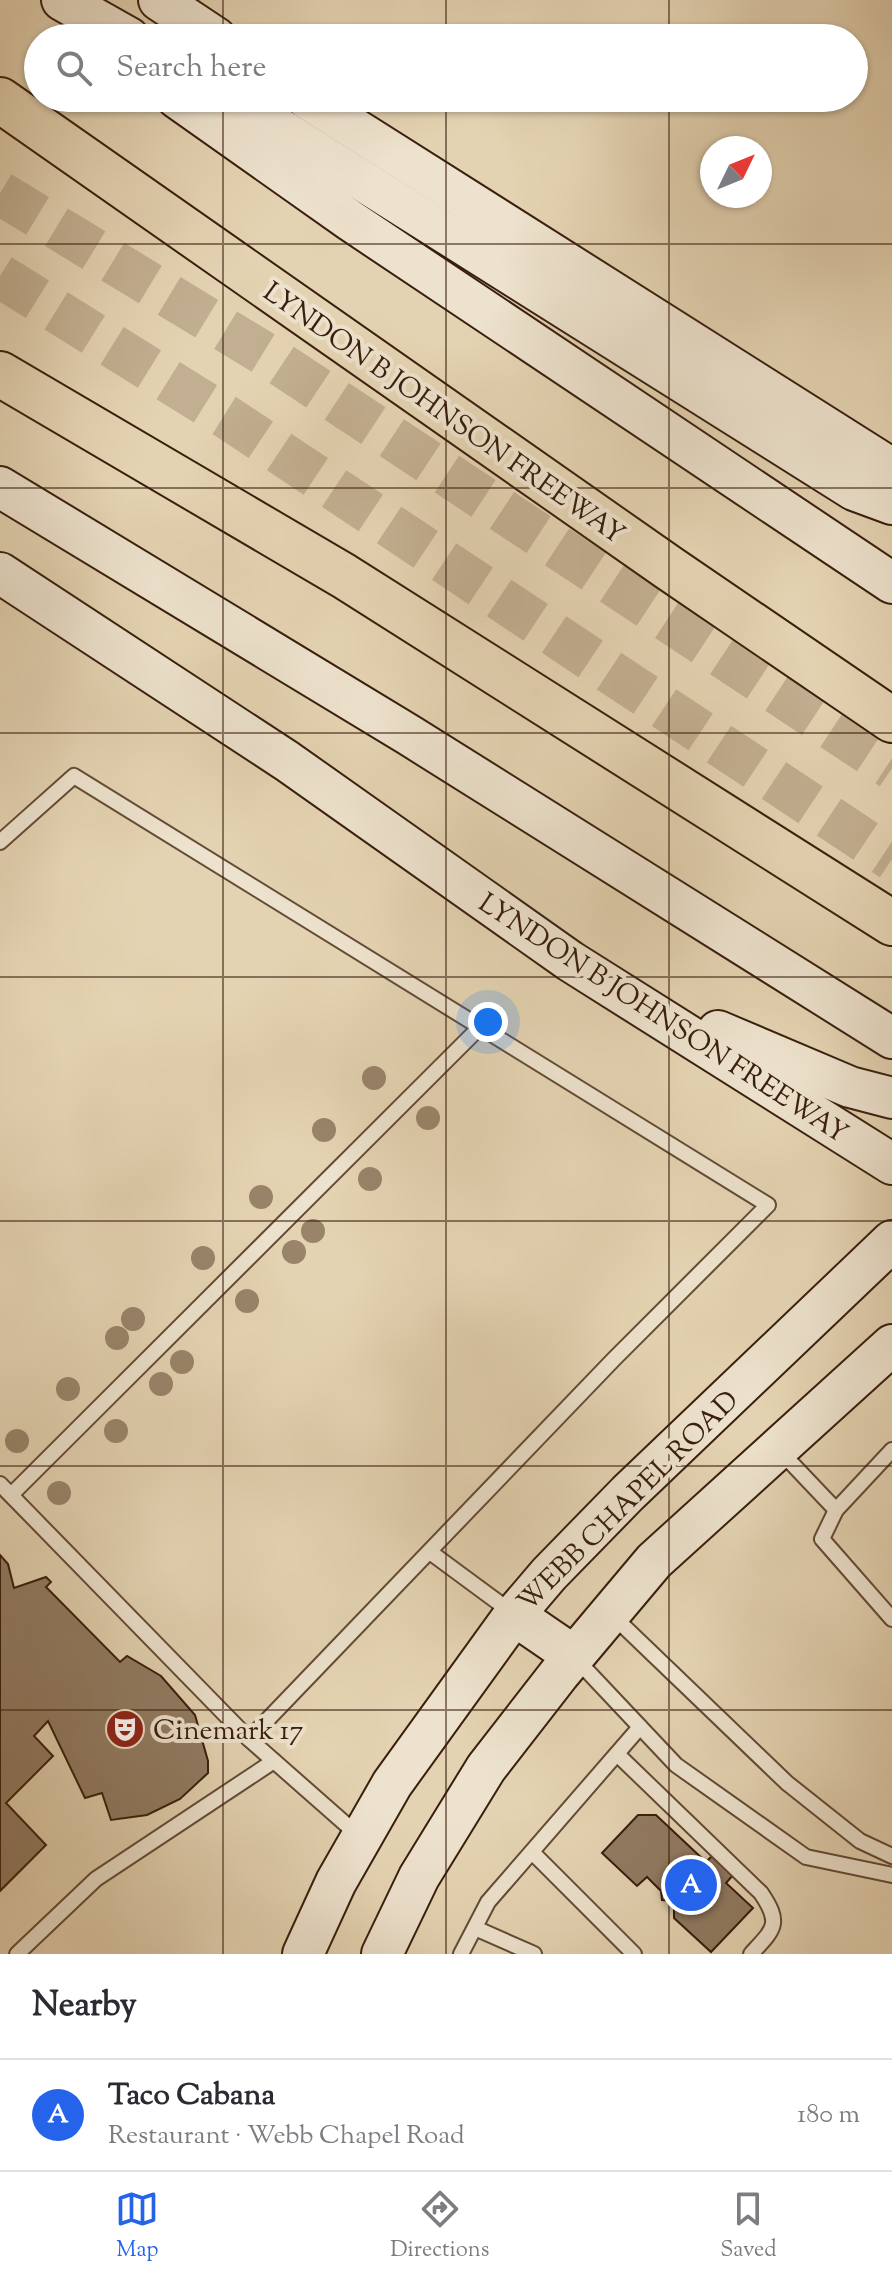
<!DOCTYPE html>
<meta charset="utf-8">
<style>
body{margin:0;font-family:"Sorts Mill Goudy",serif;background:#f2f2f3;color:#2b2b33}
.compass{position:absolute;left:700px;top:136px;width:72px;height:72px;border-radius:50%;background:#fff;box-shadow:0 2px 6px #0004;rotate:47deg}
.you{position:absolute;left:488px;top:1022px;width:28px;height:28px;margin:-20px;border:6px solid #fff;border-radius:50%;background:#1a73e8;box-shadow:0 0 0 12px #1a73e833}
.badge{display:grid;place-items:center;width:52px;height:52px;border-radius:50%;background:#2563eb;color:#fff;font-size:26px;font-weight:700}
.pin{position:absolute;translate:-50% -50%;border:4px solid #fff;box-shadow:0 2px 8px #0006}
.list{margin:0;padding:0;list-style:none}
h2{display:flex;justify-content:space-between;align-items:center;height:104px;margin:0;padding:0 32px;font-size:34px}
h2 small{font-size:26px;font-weight:400;color:#7c7c81}
.list li{display:grid;grid-template-columns:52px 1fr auto;gap:24px;align-items:center;box-sizing:border-box;height:112px;padding:0 32px;border-top:2px solid #e1e1e2}
.list b{display:block;font-size:30px;white-space:nowrap}
.list p{margin:0;font-size:26px;white-space:nowrap;color:#7c7c81}
.list em{font-size:26px;font-style:normal;color:#7c7c81}
.icon{flex:none;width:44px;height:44px;fill:none;stroke:currentColor;stroke-width:2;stroke-linecap:round;stroke-linejoin:round}
.map{position:relative;flex:none;width:892px;height:1954px;overflow:hidden}
.search{position:absolute;background:#fff;box-shadow:0 2px 6px #0004;left:24px;right:24px;top:24px;height:88px;display:flex;align-items:center;gap:20px;box-sizing:border-box;padding:0 28px;border-radius:44px;color:#7c7c81;font-size:30px}
.sheet{height:216px;background:#fff}
nav{display:flex;justify-content:space-around;align-items:center;box-sizing:border-box;height:112px;border-top:2px solid #e1e1e2;background:#fff;font-size:22px;color:#7c7c81}
nav a{display:grid;justify-items:center;gap:4px}
nav .on{color:#2563eb}
.map>svg:first-child{display:block}
</style>
<div class="map">
<svg width="892" height="1954" viewBox="0 0 892 1954">
<rect width="100%" height="100%" fill="#e4d3b2"/>
<filter id="stains"><feTurbulence type="fractalNoise" baseFrequency=".0025" numOctaves="4"/><feColorMatrix values="0 0 0 0 .2 0 0 0 0 .09 0 0 0 0 .02 0 0 0 .5 -.17"/></filter>
<radialGradient id="worn" r=".72"><stop offset=".6" stop-color="#630" stop-opacity="0"/><stop offset="1" stop-color="#630" stop-opacity=".3"/></radialGradient>
<g fill="#927c63" stroke="#391e0d" stroke-width="2">
<path d="M0,1555L8,1564L14,1588L46,1577L51,1582L46,1587L120,1662L127,1656L161,1676L195,1715L208,1761V1773L180,1799L147,1815L111,1820L102,1793L85,1798L48,1721L34,1736L53,1756L6,1803L46,1845L0,1891Z"/>
<path d="M638,1815H656L706,1862L714,1854L734,1874L726,1883L753,1908L711,1952L674,1918V1901L662,1900L661,1891L647,1877L637,1886L602,1853Z"/>
</g>
<g fill="none" stroke-linecap="round" stroke-linejoin="round">
<g stroke="#c2af91" stroke-width="44" stroke-dasharray="44 22" stroke-linecap="butt">
<path d="M0,193L268,356L892,768"/>
<path d="M0,276L225,416L892,859"/>
</g>
<g stroke="#644b36" stroke-width="18">
<g id="lane">
<path d="M0,842L74,776L768,1205L614,1359L249,1739"/>
<path d="M892,1450L836,1510L822,1539L892,1619"/>
<path d="M780,1451L836,1510"/>
<path d="M0,1484L249,1739L358,1835"/>
<path d="M11,1495L480,1027"/>
<path d="M430,1552L514,1614"/>
<path d="M612,1615L787,1783L860,1841L892,1856"/>
<path d="M577,1660L676,1765L806,1857L892,1875"/>
<path d="M617,1754L761,1893C782,1924 774,1929 751,1954"/>
<path d="M532,1852L634,1954"/>
<path d="M475,1928L534,1954"/>
<path d="M17,1954L96,1879L274,1761"/>
<path d="M461,1954L488,1902L640,1727"/>
</g>
</g>
<g stroke="#391e0d" stroke-width="44">
<g id="secondary">
<path d="M62,0L129,38"/>
<path d="M159,0L216,38"/>
<path d="M177,98L351,221L892,583"/>
<path d="M231,98L854,490L892,504"/>
<path d="M306,98L892,469"/>
<path d="M0,487L409,735L892,1038"/>
<path d="M0,573L287,761L570,961L892,1164"/>
<path d="M718,1031L850,1087L892,1098"/>
<path d="M514,1615L574,1656"/>
<path d="M303,1954L336,1882L392,1784L514,1615L549,1574L628,1493L892,1241"/>
<path d="M382,1954L419,1877L486,1768L559,1674L654,1561L892,1345"/>
</g>
</g>
<g stroke="#391e0d" stroke-width="48">
<g id="highway">
<path d="M0,100L669,568L892,720"/>
<path d="M0,374L344,576L892,923"/>
</g>
</g>
<use href="#lane" stroke="#ede2cd" stroke-width="14"/>
<use href="#secondary" stroke="#ede2cd" stroke-width="40"/>
<use href="#highway" stroke="#e4d3b2" stroke-width="44"/>
</g>
<g fill="#99846a">
<circle cx="374" cy="1078" r="12"/>
<circle cx="428" cy="1118" r="12"/>
<circle cx="324" cy="1130" r="12"/>
<circle cx="370" cy="1179" r="12"/>
<circle cx="261" cy="1197" r="12"/>
<circle cx="313" cy="1231" r="12"/>
<circle cx="294" cy="1252" r="12"/>
<circle cx="203" cy="1258" r="12"/>
<circle cx="247" cy="1301" r="12"/>
<circle cx="133" cy="1319" r="12"/>
<circle cx="117" cy="1338" r="12"/>
<circle cx="182" cy="1362" r="12"/>
<circle cx="161" cy="1384" r="12"/>
<circle cx="68" cy="1389" r="12"/>
<circle cx="116" cy="1431" r="12"/>
<circle cx="17" cy="1441" r="12"/>
<circle cx="59" cy="1493" r="12"/>
</g>
<path fill="none" stroke="#391e0d" stroke-width="2" stroke-opacity="0.55" d="M223,0V38M446,0V38M669,0V38M223,98V1954M446,98V1954M669,98V1954M0,244H892M0,488H892M0,733H892M0,977H892M0,1221H892M0,1466H892M0,1710H892"/>
<defs>
<g id="theatre-disc" transform="scale(2)"><circle r="9.5" fill="#8f2418" stroke="#ede2cd"/><path d="M-5-5.5Q0-4 5-5.5V0Q5 5 0 6Q-5 5-5 0ZM-3.3-2.5H-1v1.5H-3.3ZM1-2.5H3.3v1.5H1ZM-2.8 1Q0 5.5 2.8 1Z" fill="#fff"/></g>
</defs>
<g fill-rule="evenodd">
<use href="#theatre-disc" x="125" y="1729"/>
</g>
<g text-anchor="middle" stroke-width="8" stroke-linejoin="round" paint-order="stroke">
<g font-size="28" fill="#391e0d" stroke="#ede2cd">
<text transform="translate(445 412) rotate(35)" y="10">LYNDON B JOHNSON FREEWAY</text>
<text transform="translate(664 1017) rotate(33)" y="10">LYNDON B JOHNSON FREEWAY</text>
<text transform="translate(627 1500) rotate(-45)" y="10">WEBB CHAPEL ROAD</text>
</g>
<g font-size="28" fill="#391e0d" stroke="#ede2cd" text-anchor="start">
<text x="153" y="1739">Cinemark 17</text>
</g>
</g>
<rect width="100%" height="100%" filter="url(#stains)"/>
<rect width="100%" height="100%" fill="url(#worn)"/>
</svg>
<svg class="compass" viewBox="-18 -18 36 36"><path d="M0-13l5 13h-10z" fill="#e53935"/><path d="M0 13l5-13h-10z" fill="#7c7c81"/></svg>
<div class="you"></div>
<div class="pin badge" style="left:691px;top:1885px">A</div>
<div class="search"><svg class="icon" aria-label="search" viewBox="0 0 24 24"><circle cx="10" cy="10" r="6"/><path d="M15 15l6 6"/></svg>Search here</div>
</div>
<section class="sheet">
<h2>Nearby<small></small></h2>
<ul class="list">
<li><span class="badge">A</span><div><b>Taco Cabana</b><p>Restaurant · Webb Chapel Road</p></div><em>180 m</em></li>
</ul>
</section>
<nav>
<a class="on"><svg class="icon" aria-label="map" viewBox="0 0 24 24"><path d="M3 6l6-2 6 2 6-2v14l-6 2-6-2-6 2zM9 4v14M15 6v14"/></svg>Map</a>
<a><svg class="icon" aria-label="directions" viewBox="0 0 24 24"><path d="M12 3l9 9-9 9-9-9zM9 14v-3h6M13 9l2 2-2 2"/></svg>Directions</a>
<a><svg class="icon" aria-label="saved" viewBox="0 0 24 24"><path d="M7 4h10v16l-5-4-5 4z"/></svg>Saved</a>
</nav>
